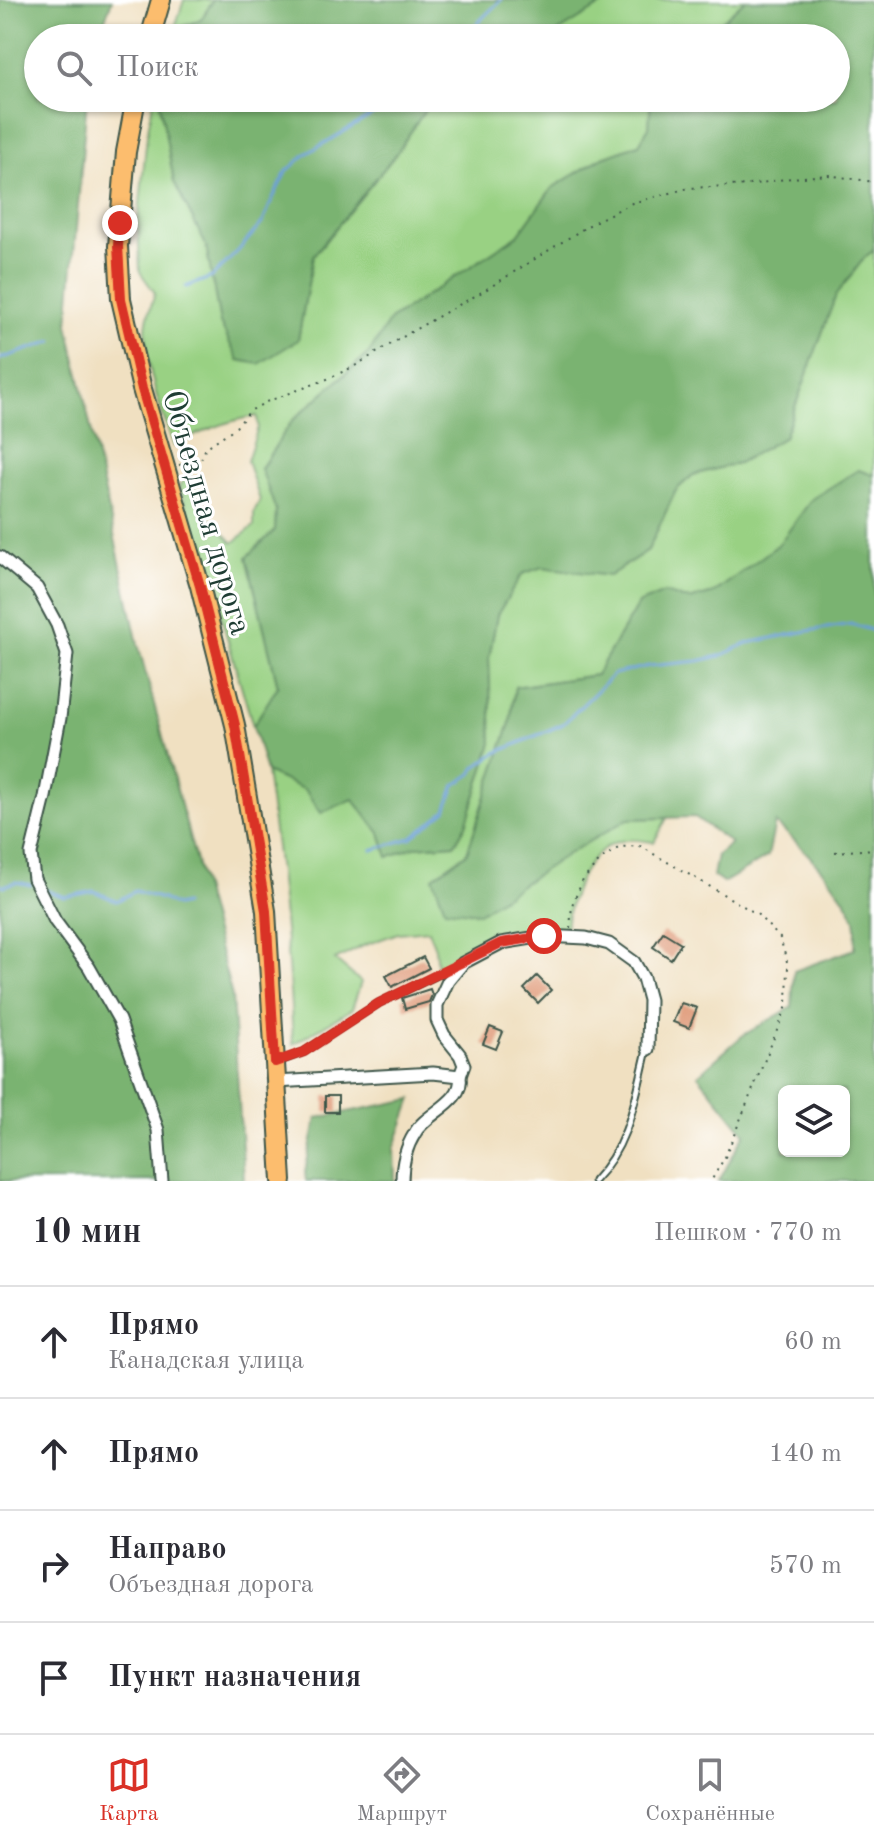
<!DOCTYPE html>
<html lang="ru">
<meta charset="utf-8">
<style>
body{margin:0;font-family:"Old Standard TT",serif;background:#f2f2f3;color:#2b2b33}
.controls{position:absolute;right:24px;bottom:24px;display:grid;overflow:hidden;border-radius:12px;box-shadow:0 2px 6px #0004}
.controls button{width:72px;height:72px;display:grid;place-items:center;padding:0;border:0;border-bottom:2px solid #e1e1e2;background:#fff;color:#2b2b33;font:40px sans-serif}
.stop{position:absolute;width:24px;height:24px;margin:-18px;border:6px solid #d93025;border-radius:50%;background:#fff}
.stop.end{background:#d93025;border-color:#fff;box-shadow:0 2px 8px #0008}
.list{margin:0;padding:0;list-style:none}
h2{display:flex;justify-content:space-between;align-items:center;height:104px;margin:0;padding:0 32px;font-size:34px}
h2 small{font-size:26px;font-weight:400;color:#7c7c81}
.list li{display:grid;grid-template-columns:52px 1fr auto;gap:24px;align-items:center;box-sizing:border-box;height:112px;padding:0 32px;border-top:2px solid #e1e1e2}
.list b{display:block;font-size:30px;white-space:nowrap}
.list p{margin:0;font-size:26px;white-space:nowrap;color:#7c7c81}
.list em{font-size:26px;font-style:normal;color:#7c7c81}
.icon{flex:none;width:44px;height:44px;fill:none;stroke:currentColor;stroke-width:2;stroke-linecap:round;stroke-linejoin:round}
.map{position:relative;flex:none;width:874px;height:1181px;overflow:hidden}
.search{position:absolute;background:#fff;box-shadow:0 2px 6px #0004;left:24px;right:24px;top:24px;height:88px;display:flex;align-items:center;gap:20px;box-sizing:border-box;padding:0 28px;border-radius:44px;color:#7c7c81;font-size:30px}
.sheet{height:552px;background:#fff}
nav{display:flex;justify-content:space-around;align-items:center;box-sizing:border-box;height:112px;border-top:2px solid #e1e1e2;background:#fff;font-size:22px;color:#7c7c81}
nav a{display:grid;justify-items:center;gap:4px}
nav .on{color:#d93025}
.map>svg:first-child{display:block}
</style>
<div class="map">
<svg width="874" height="1181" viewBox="0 0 874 1181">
<rect width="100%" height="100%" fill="#fff"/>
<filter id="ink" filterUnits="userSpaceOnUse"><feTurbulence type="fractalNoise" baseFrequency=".0125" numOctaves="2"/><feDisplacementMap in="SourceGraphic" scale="16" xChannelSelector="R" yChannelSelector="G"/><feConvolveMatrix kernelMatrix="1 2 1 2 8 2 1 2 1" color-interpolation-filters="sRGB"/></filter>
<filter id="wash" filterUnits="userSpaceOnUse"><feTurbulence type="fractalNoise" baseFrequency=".006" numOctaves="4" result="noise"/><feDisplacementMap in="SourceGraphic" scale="32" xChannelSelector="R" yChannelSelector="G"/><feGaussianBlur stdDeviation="1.8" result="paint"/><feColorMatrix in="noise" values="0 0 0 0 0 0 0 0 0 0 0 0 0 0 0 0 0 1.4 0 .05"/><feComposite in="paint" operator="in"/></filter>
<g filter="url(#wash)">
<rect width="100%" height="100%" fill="#f0e0c1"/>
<g fill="#99d183" stroke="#5c875c" stroke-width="2">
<path d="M184,0H213L201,20L174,30Z"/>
<path d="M610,0H745L704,38H548Z"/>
<path d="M154,98H159L174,182L206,245L220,323L298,340L313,256L396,154L433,98H651L649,127L639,144L603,157L552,188L518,235L390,320L369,353L292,421L261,468L276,511L275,530L247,557L278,687L253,726L205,562L179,486L189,474L208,516L233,543L254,526V512L260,500L247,461L258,427L257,416C227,420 201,432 174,446C160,409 146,369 146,330C146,318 152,304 155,293L140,272L138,223L147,135Z"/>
<path d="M874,250V475L858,470L812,499L780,544L714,593L689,600L664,593L638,604L596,675L515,687L510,723L467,853L433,877L569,853L628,819L667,818L654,842C643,841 632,838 621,841C587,848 568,899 566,929L560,932L499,941L437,968L435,948L428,930L398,933L365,945L335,960L361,982L352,1009L293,1044C289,953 279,862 266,772L306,790L353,799L380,833L388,856L414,847L455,844L466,825L492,743L489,658L497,615L522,574L542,567L609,576L648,550L676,490L693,475L738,463L784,437L836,295L865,257Z"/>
</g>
<g fill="#7ab371" stroke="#4c7852" stroke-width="2" fill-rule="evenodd">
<path d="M0,0H112L98,38H38V98H87L68,324L138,644L232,996L244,1179L242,1181H0Z"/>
<path d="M213,0H610L548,38H171L174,30L201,20Z"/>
<path d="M745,0H867L874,13V250L865,257L836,295L784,437L738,463L693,475L676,490L648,550L609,576L542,567L522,574L497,615L489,658L492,743L466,825L455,844L414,847L388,857L380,833L353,799L321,813L305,790L266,772L253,726L278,686L247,557L275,530L276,511L261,469L292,421L369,353L390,320L518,235L552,188L603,157L639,144L649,127L651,98H836V38H704Z"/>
<path d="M159,98H433L396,154L313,256L298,340L259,364L238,360L220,323L206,245L174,182Z"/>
<path d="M858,470L874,475V1181H719L745,1133L698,1075L742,1036L792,1007L794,971L855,949C855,939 858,925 854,917C843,889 798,842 775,823L768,856L723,883L713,876L717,855L731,843L695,817L628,819L569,853L479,913L445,909L433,877L467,853L510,723L515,687L596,675L638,604L664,593L689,600L714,593L779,544L812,499ZM784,1091H844V1151H784Z"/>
<path d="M412,1099L394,1149L395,1181H306L305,1171L317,1118Z"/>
</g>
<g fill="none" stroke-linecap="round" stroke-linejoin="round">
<g stroke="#699ed6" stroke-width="3">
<path d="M462,38L501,0"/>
<path d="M186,287L212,277L238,251L263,222L272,200L286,172L306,154L401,98"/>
<path d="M0,359L53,341"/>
<path d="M372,850L411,838L446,810L455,785L472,774L476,767L496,753L563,724L614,674L649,666L698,661L720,656L748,643L802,632L851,624L874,631"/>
<path d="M0,884L4,886L16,882L31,885"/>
<path d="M42,889L65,897L94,891L117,901L135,891L162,899L176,906L184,904"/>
</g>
</g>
<g id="blocks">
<g fill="#e09c7b">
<path d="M663,932L681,943L671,959L653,947Z"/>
<path d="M423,957L429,968L392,987L386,976Z"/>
<path d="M537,976L551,990L538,1003L524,989Z"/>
<path d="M430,989L432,995L429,1002L405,1009L402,998Z"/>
<path d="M681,1003L697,1008L689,1028L673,1022Z"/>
<path d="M490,1027L503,1032L496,1049L483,1044Z"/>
<rect x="325" y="1096" width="13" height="16"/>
</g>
</g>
</g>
<g filter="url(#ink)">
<use href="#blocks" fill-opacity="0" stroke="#3e5549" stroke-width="2"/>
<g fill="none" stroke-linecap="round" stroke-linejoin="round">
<g stroke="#3e5549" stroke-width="9">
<g id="service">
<path d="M277,1062L304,1052L379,1003L458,965"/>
<path d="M594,1181C630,1144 635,1098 647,1050"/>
</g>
</g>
<g stroke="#3e5549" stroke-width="15">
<g id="minor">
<path d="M0,557L37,588L57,625L67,654L60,718L45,797L31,854L34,879L55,921L89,967L119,1020L158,1130L162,1181"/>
<path d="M460,1076L464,1065L460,1055L444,1035L437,1020V1005L448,981L463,963L501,943L544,936L586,938L609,944L634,962L643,978L649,1000L648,1049"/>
<path d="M276,1082L433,1073L460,1076C465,1102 425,1113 415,1133C406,1147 402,1164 402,1181"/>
</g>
</g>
<g stroke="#3e5549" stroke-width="22">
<g id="primary">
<path d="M150,38L161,0"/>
<path d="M136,98L126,152L118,246L121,299L142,389L200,586L235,725L266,911L282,1181"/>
</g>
</g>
<g stroke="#3e5549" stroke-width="2" stroke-dasharray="2 6" stroke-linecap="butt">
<path d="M179,465L200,461L205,450L211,444L236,427L250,411L266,402L325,380L353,367L416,329L482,292L594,222L632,203L689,188L749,185L791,178L828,175L874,182"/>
<path d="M835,852L874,849"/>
<path d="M570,928L572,905L583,880L601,859L620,847L640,846L757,914L780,938L788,965L787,1006L725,1157L711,1181"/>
</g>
<use href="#service" stroke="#fff" stroke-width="5"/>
<use href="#minor" stroke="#fff" stroke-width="11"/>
<use href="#primary" stroke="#fcbd6e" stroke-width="18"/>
</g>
</g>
<g fill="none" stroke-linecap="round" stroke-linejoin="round" filter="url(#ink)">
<path stroke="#d93025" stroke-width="10" d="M120,223L118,246L121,299L142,389L200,586L235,725L266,911L275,1062L304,1052L379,1003L501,943L544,936"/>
</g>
<g text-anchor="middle" stroke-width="6" stroke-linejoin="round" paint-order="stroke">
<g font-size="32" fill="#1f3d34" stroke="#fff">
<text transform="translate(208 512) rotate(74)" y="11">Объездная дорога</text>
</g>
</g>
</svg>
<div class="controls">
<button><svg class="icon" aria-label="layers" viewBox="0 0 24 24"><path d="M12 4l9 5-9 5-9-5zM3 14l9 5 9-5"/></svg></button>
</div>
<div class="stop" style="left:544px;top:936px"></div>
<div class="stop end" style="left:120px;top:223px"></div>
<div class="search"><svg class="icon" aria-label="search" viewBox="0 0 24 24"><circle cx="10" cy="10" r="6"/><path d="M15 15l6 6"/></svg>Поиск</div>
</div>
<section class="sheet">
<h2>10 мин<small>Пешком · 770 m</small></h2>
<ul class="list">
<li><svg class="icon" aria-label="ahead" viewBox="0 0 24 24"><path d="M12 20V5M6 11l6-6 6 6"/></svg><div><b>Прямо</b><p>Канадская улица</p></div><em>60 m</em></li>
<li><svg class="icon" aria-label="ahead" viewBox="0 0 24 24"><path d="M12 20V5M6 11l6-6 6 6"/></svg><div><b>Прямо</b></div><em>140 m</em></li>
<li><svg class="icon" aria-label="right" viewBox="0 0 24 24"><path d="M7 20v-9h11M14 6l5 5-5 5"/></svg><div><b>Направо</b><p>Объездная дорога</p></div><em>570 m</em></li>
<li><svg class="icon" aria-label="arrive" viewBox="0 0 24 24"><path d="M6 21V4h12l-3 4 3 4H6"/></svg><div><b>Пункт назначения</b></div></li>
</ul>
</section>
<nav>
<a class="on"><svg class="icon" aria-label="map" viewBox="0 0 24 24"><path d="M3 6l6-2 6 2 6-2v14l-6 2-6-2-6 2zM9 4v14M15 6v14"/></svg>Карта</a>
<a><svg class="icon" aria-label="directions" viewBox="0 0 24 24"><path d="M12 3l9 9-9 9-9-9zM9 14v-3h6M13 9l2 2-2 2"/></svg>Маршрут</a>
<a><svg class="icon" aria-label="saved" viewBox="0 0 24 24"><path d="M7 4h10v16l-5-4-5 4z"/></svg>Сохранённые</a>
</nav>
